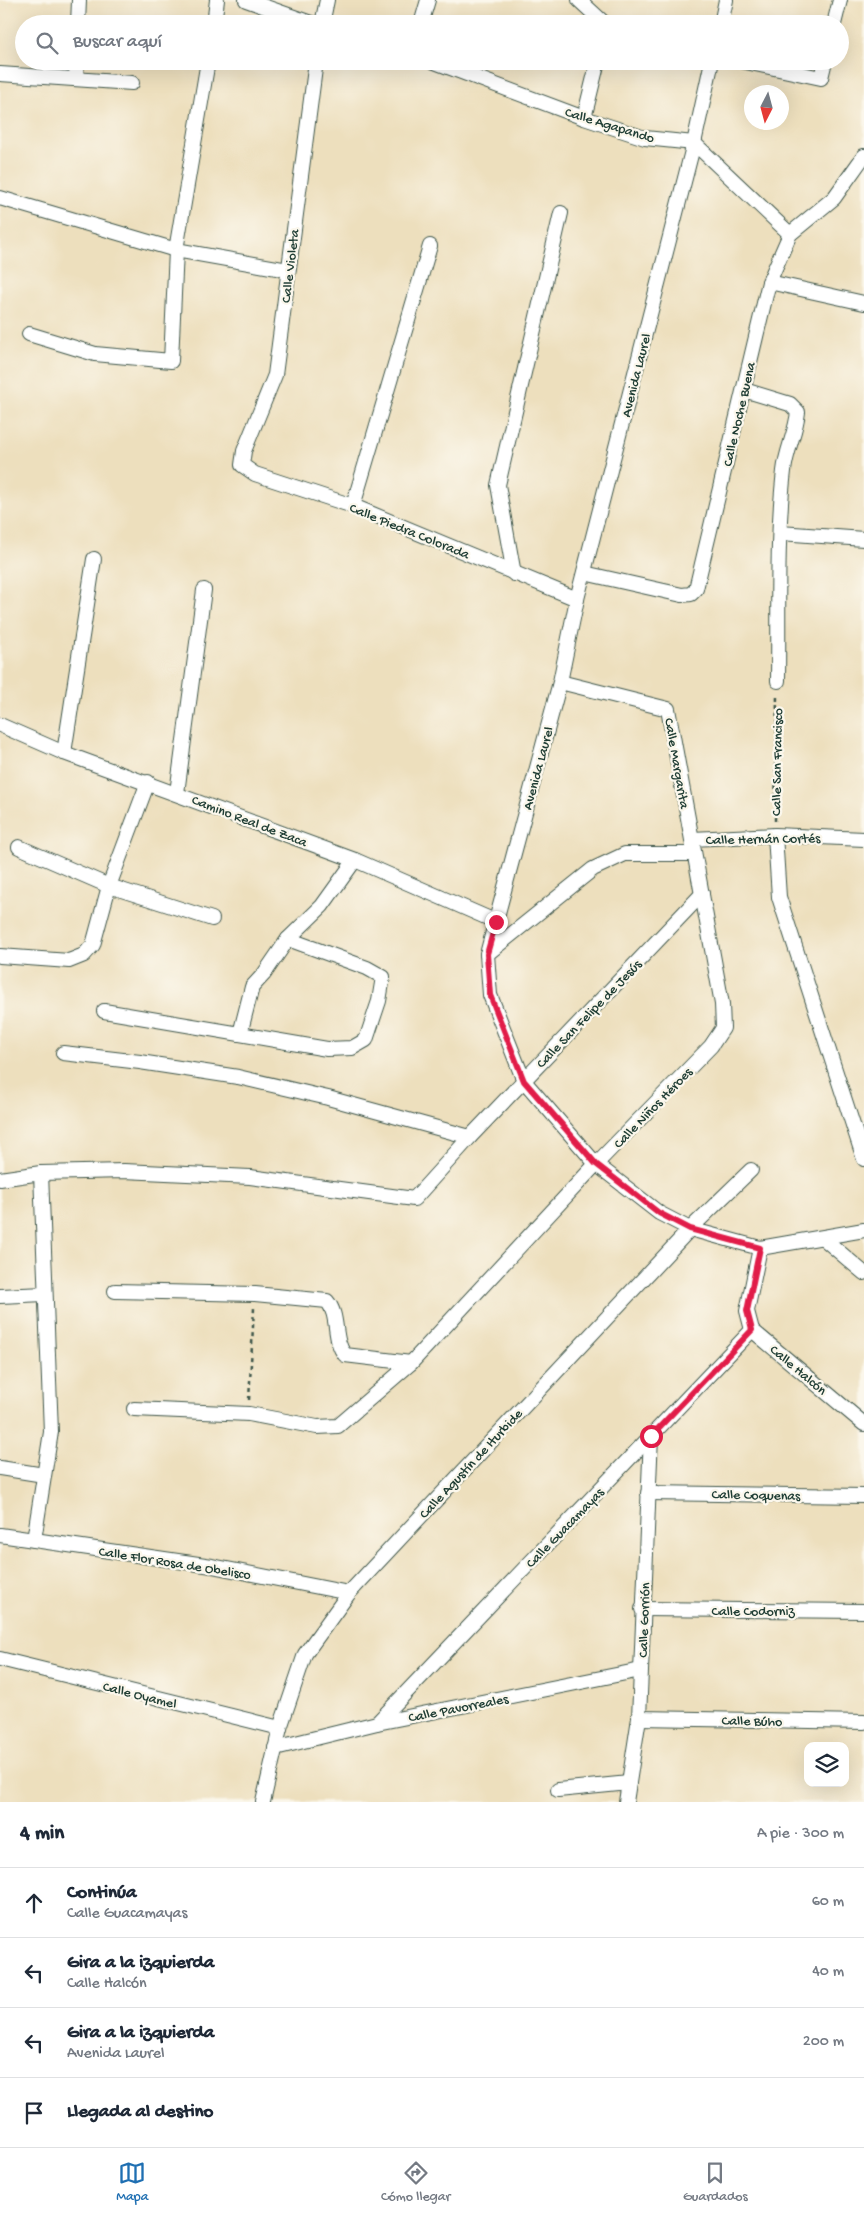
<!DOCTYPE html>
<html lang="es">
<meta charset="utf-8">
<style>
body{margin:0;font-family:"Gochi Hand",sans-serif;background:#f2f2f3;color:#1f2937}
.controls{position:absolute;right:15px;bottom:15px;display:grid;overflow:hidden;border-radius:10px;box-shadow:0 5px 20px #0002}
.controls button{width:45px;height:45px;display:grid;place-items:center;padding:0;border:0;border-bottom:1px solid #e0e1e3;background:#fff;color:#1f2937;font:25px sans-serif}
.compass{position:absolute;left:744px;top:85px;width:45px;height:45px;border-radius:50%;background:#fff;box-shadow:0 5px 20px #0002;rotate:186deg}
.stop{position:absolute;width:15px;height:15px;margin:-11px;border:4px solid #e11d48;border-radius:50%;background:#fff}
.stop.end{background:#e11d48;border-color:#fff;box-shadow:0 1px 5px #0008}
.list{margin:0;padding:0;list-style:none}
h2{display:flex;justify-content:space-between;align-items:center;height:65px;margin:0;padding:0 20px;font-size:21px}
h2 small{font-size:16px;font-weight:400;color:#747a83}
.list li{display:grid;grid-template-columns:32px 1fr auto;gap:15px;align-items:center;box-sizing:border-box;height:70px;padding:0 20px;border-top:1px solid #e0e1e3}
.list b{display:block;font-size:19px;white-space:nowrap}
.list p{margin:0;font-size:16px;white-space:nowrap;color:#747a83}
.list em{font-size:16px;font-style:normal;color:#747a83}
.icon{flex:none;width:28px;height:28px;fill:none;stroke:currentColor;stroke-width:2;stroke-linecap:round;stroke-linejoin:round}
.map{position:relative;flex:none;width:864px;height:1802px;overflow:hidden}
.search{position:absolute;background:#fff;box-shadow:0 5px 20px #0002;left:15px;right:15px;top:15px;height:55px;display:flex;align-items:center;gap:12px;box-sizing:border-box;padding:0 18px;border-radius:28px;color:#747a83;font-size:19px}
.sheet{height:345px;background:#fff}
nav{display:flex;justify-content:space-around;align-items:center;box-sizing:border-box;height:70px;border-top:1px solid #e0e1e3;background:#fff;font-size:14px;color:#747a83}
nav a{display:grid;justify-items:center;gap:2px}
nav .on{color:#1f6fb2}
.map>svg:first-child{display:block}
</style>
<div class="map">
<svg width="864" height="1802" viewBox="0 0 864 1802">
<rect width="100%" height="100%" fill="#fbf7ec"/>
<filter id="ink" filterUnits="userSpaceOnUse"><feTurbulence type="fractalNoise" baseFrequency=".02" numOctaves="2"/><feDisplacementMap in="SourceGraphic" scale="10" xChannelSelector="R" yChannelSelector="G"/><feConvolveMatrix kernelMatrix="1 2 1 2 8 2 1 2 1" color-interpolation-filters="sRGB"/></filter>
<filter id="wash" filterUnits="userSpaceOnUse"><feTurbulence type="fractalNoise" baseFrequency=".0096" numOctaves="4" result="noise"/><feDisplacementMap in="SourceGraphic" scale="20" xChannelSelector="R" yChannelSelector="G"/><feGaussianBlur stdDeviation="1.12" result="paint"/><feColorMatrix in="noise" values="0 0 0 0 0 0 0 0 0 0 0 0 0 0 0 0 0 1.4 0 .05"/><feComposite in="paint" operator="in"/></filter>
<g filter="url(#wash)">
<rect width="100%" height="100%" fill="#eddfbd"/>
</g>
<g filter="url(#ink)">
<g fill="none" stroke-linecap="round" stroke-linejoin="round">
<g stroke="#3e5549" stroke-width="16">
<g id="minor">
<path d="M246,0L314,24"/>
<path d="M579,0L605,24"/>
<path d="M78,24L79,0"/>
<path d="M214,24L217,0"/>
<path d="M322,24L327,0"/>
<path d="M421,24L428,0"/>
<path d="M721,24L726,0"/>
<path d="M834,24L840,0"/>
<path d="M316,61L275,375L244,451L242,465L255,474L353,506L577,599"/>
<path d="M432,61L584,118L645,138L694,143L790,234"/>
<path d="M712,61L694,143L577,599L560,682L487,954L490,995L524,1081L596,1164L659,1213L690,1229L760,1248L864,1230"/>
<path d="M741,61L821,78L825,61"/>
<path d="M0,74L132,83"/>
<path d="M76,78L77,61"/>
<path d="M584,118L598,61"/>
<path d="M0,198L176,250L288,270"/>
<path d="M769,282L864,303"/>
<path d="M29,334L95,354L171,361L176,250L208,61"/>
<path d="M744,390L790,404L798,412C796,432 786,451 784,471C776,540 779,611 778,681"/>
<path d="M353,506L430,246"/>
<path d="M780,533L864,539"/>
<path d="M584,573L682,595L691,594L696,589L769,282L790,234L834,198L864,156"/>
<path d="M514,574L498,485L561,213"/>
<path d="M0,725L64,753L355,860L497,922"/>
<path d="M64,753L94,559"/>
<path d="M177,793L204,590"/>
<path d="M775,835L779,897L864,1159"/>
<path d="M692,839L775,835L864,839"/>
<path d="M19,847L109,886L212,919"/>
<path d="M487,954L593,869L625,854H694"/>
<path d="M0,956L69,961L84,955L93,945L109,886L148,782"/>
<path d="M104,1011L240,1034L252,987L264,974L288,939L322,906L355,860"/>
<path d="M240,1034L327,1049L352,1048L366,1040L379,1001L383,977L367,968L288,939"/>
<path d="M63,1053L140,1062L238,1077L328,1098L470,1137"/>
<path d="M0,1179L41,1173L124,1171L250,1177L414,1199L470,1137L702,894"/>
<path d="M823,1238L864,1273"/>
<path d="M760,1248L747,1311L752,1330L864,1424"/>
<path d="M115,1291L255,1294L327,1301C340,1316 332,1339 345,1355L411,1363"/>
<path d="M0,1296L45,1294"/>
<path d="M134,1409L249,1414L317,1427L338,1426L411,1363L596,1164L711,1046L723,1028L722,1004L668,709L560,682"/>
<path d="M0,1468L44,1475"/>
<path d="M648,1493L864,1496"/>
<path d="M0,1535L212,1566L349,1593"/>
<path d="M34,1540L51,1432L41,1173"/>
<path d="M642,1609L864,1611"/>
<path d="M0,1659L280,1728"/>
<path d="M639,1718L864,1722"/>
<path d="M377,1723L752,1330"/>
<path d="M275,1748L377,1723L641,1670"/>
<path d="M558,1790L629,1783"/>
<path d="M263,1802L280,1728L305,1654L349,1593L690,1229L751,1170"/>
<path d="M626,1802L639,1718L651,1436"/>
</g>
</g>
<g stroke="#3e5549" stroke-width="2.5" stroke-dasharray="4 4" stroke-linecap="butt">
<path d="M775,821L777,694"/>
<path d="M249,1400L254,1308"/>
</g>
<use href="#minor" stroke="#fff" stroke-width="14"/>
</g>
</g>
<g fill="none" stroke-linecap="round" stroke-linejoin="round" filter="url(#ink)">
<path stroke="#e11d48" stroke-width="6" d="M496,922L487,954L490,995L524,1081L596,1164L659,1213L690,1229L760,1248L747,1311L752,1330L651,1436"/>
</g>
<g text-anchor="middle" stroke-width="4.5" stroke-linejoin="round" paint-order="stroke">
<g font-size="14" fill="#1f3d34" stroke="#fbf7ec">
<text transform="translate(610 124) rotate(17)" y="5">Calle Agapando</text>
<text transform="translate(289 266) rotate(-83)" y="5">Calle Violeta</text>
<text transform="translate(635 375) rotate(-76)" y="5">Avenida Laurel</text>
<text transform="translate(738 414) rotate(-77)" y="5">Calle Noche Buena</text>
<text transform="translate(410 530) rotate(22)" y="5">Calle Piedra Colorada</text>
<text transform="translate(776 762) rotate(-89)" y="5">Calle San Francisco</text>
<text transform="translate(678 763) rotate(80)" y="5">Calle Margarita</text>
<text transform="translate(537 768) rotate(-75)" y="5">Avenida Laurel</text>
<text transform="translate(250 820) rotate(21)" y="5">Camino Real de Zaca</text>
<text transform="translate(763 838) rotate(-1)" y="5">Calle Hernán Cortés</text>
<text transform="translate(588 1013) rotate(-46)" y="5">Calle San Felipe de Jesús</text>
<text transform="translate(652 1107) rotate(-46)" y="5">Calle Niños Héroes</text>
<text transform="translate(799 1369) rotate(40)" y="5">Calle Halcón</text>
<text transform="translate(470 1463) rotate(-47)" y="5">Calle Agustín de Iturbide</text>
<text transform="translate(756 1494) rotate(1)" y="5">Calle Coquenas</text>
<text transform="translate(564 1527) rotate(-46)" y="5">Calle Guacamayas</text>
<text transform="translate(175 1562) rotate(9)" y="5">Calle Flor Rosa de Obelisco</text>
<text x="753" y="1615">Calle Codorniz</text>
<text transform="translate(643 1620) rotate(-88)" y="5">Calle Gorrión</text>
<text transform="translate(140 1694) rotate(14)" y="5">Calle Oyamel</text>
<text transform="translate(458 1707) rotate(-11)" y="5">Calle Pavorreales</text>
<text transform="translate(752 1720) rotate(1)" y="5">Calle Búho</text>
</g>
</g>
</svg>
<div class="controls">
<button><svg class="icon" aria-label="layers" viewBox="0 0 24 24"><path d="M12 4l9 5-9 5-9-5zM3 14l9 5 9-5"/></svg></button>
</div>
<svg class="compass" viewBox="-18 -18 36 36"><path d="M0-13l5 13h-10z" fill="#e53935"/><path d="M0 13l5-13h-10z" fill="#747a83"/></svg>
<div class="stop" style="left:651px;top:1436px"></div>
<div class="stop end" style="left:496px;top:922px"></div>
<div class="search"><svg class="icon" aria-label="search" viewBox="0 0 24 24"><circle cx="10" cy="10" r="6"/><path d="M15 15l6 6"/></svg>Buscar aquí</div>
</div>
<section class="sheet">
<h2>4 min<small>A pie · 300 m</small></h2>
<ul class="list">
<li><svg class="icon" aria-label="ahead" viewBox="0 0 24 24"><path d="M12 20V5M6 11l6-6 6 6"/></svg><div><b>Continúa</b><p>Calle Guacamayas</p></div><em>60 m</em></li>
<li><svg class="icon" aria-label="left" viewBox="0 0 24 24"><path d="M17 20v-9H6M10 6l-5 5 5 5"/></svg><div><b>Gira a la izquierda</b><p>Calle Halcón</p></div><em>40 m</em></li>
<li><svg class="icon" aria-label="left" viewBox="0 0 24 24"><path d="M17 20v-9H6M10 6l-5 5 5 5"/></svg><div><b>Gira a la izquierda</b><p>Avenida Laurel</p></div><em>200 m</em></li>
<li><svg class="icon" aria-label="arrive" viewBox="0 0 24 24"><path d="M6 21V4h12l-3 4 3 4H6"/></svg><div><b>Llegada al destino</b></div></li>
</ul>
</section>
<nav>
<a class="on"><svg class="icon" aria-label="map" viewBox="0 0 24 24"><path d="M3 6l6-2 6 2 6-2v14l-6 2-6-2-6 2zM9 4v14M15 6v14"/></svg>Mapa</a>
<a><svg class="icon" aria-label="directions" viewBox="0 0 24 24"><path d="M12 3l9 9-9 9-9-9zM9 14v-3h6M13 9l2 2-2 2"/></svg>Cómo llegar</a>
<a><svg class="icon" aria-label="saved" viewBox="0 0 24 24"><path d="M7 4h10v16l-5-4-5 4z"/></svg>Guardados</a>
</nav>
